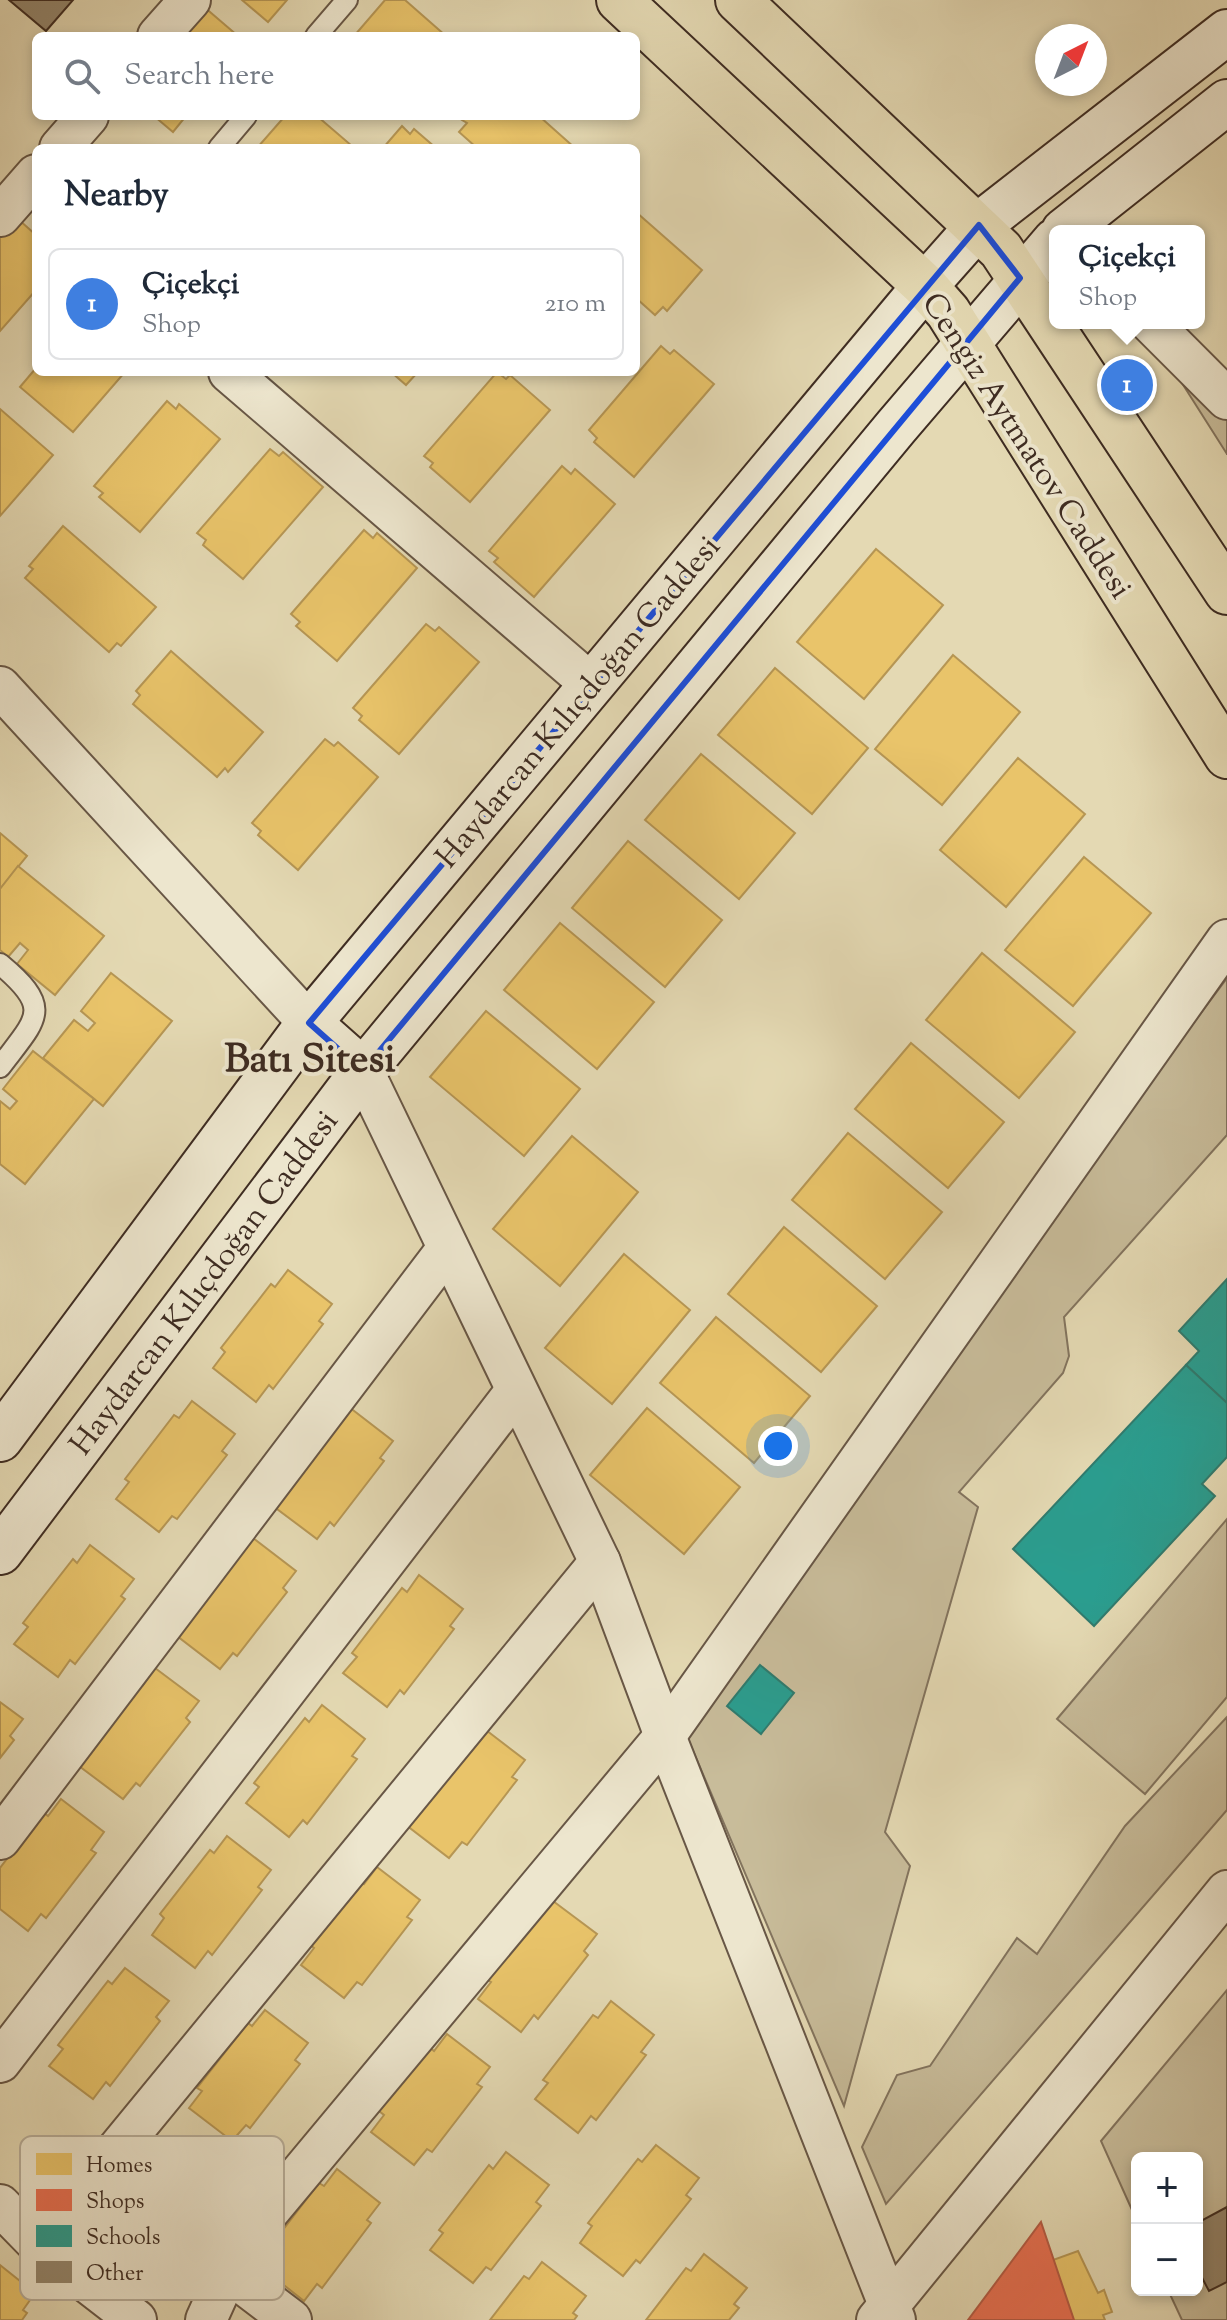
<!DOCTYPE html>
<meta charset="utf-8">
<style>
body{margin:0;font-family:"Sorts Mill Goudy",serif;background:#f6f6f7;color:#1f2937}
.controls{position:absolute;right:24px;bottom:24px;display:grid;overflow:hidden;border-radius:12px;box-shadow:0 4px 12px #0003}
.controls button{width:72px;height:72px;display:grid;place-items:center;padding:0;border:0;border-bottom:2px solid #e0e1e3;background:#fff;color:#1f2937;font:40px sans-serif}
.compass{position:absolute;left:1035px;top:24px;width:72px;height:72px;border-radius:50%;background:#fff;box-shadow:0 4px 12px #0003;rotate:42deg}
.you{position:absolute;left:778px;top:1446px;width:28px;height:28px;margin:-20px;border:6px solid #fff;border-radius:50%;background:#1a73e8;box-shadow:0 0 0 12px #1a73e833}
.badge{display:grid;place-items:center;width:52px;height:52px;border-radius:50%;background:#0f766e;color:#fff;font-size:26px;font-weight:700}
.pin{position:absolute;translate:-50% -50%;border:4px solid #fff;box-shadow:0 2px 8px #0006}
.popup{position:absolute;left:1049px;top:225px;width:156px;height:104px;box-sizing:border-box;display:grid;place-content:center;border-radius:12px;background:#fff;filter:drop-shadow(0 2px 6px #0005);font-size:26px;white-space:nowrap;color:#747a83}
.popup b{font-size:30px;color:#1f2937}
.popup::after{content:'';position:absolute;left:50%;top:100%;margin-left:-16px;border:16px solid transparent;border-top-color:#fff}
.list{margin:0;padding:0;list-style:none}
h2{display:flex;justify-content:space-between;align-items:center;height:104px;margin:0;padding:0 32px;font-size:34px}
h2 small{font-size:26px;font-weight:400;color:#747a83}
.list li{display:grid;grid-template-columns:52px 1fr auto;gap:24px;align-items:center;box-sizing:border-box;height:112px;margin:0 16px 16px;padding:0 16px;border:2px solid #e0e1e3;border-radius:12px}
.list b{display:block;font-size:30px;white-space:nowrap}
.list p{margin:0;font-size:26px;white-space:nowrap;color:#747a83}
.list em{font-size:26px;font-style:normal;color:#747a83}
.icon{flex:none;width:44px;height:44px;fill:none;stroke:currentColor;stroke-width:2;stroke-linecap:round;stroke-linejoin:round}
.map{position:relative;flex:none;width:1227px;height:2320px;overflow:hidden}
.search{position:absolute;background:#fff;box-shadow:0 4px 12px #0003;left:32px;top:32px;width:608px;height:88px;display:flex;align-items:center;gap:20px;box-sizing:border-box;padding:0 28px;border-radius:12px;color:#747a83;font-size:30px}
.panel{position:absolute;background:#fff;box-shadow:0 4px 12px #0003;left:32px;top:144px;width:608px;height:232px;border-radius:12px}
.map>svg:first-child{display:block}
</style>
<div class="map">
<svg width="1227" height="2320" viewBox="0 0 1227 2320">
<rect width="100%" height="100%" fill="#e4d9b3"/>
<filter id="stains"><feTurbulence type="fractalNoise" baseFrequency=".0025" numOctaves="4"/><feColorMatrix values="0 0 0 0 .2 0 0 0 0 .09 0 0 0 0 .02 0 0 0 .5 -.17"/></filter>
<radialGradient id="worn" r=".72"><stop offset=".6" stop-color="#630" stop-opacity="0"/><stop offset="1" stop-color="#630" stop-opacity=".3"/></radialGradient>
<g fill="#c8bc9a" stroke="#83745e" stroke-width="2">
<path d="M1147,328L1227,406V455V454Z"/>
<path d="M1227,978V1135L1064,1317L1069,1356L1063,1373L959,1492L978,1507L885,1832L910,1866L844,2106L677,1713Z"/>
<path d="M1227,1519V1697L1145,1794L1057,1719Z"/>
<path d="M1227,1717V1810L886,2204L862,2147L897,2075L930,2066L1017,1938L1037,1954L1125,1826Z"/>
<path d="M1227,1990V2320H1182L1168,2290H1197V2158H1137V2221L1101,2141Z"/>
</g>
<g fill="#e9c46a" stroke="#b69654" stroke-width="2">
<path d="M196,0L238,36H163Z"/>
<path d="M242,0H287L268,22Z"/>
<path d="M385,0H405L446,36H354Z"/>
<path d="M154,116H186L173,132Z"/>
<path d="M285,116H317L352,146L257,148Z"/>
<path d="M465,116H539L575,148H477L459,132L467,123L462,120Z"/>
<path d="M402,126L410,134L414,129L436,148H383Z"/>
<path d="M10,212L36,235V290L0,331V224Z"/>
<path d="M636,212L702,270L667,311L663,307L655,315L636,298Z"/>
<path d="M661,346L670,354L674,350L714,384L634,477L594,442L597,438L589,430Z"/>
<path d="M36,368V372H125L73,432L20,387Z"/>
<path d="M391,372H418L406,385Z"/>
<path d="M497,372L506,379L510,375L550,410L470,502L430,467L433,463L424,456Z"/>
<path d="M167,401L176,409L179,404L220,439L140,532L99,497L103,493L94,486Z"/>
<path d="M0,409L53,455L0,516Z"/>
<path d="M270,449L279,456L283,452L323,487L243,579L203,545L206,540L197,533Z"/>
<path d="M562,466L571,474L575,469L615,504L534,597L494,562L498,558L489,551Z"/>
<path d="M63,526L156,607L121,646L117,643L109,652L25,578L33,569L29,566Z"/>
<path d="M364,530L373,538L377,533L417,568L337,661L296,626L300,622L291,614Z"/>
<path d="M876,549L943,605L864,699L797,642Z"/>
<path d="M426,624L435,631L439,627L479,662L399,754L359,720L362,716L353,708Z"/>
<path d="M171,651L263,732L228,772L225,768L217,777L133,704L140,695L136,691Z"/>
<path d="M953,655L1020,712L942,805L875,749Z"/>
<path d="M775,668L868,748L812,814L718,735Z"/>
<path d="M325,739L334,746L338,742L378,777L298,870L258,835L261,831L252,823Z"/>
<path d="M701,754L795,833L739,899L645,820Z"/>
<path d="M1018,758L1085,814L1006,907L940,850Z"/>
<path d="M0,833L27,856L0,889Z"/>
<path d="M628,841L722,920L665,987L572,908Z"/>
<path d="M1084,857L1151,913L1073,1006L1005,950Z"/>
<path d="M18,866L104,936L55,995L17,964L28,950L20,943L8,957L0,950V889Z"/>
<path d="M560,923L654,1002L597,1069L504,990Z"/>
<path d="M982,953L1075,1032L1019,1098L926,1020Z"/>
<path d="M111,973L172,1021L103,1106L43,1058L74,1020L88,1031L95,1023L81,1011Z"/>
<path d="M486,1011L580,1089L524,1156L430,1077Z"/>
<path d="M911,1043L1004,1122L948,1188L855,1109Z"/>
<path d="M33,1051L94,1099L25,1184L0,1164V1101L10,1109L17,1101L3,1089Z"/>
<path d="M848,1133L942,1212L885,1279L792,1200Z"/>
<path d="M572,1136L638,1192L560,1286L493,1229Z"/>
<path d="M784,1227L877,1306L821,1372L728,1294Z"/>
<path d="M624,1254L690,1310L612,1404L545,1348Z"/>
<path d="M288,1270L332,1304L319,1321L323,1324L273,1389L269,1385L256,1402L213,1368L225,1352L221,1348L271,1284L275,1287Z"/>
<path d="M716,1317L810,1396L754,1463L660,1383Z"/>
<path d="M192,1401L235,1434L222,1451L227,1455L177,1519L172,1516L159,1532L116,1499L129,1482L125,1479L174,1415L179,1418Z"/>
<path d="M349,1407L393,1441L380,1458L384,1461L334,1526L330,1522L317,1539L273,1506Z"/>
<path d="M647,1408L740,1487L684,1554L590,1475Z"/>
<path d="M253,1538L296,1571L283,1588L287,1592L237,1656L233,1653L220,1669L177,1636Z"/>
<path d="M90,1545L134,1579L121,1596L125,1599L75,1664L70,1660L58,1677L14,1644L28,1627L23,1623L73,1559L77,1563Z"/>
<path d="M419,1575L463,1609L450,1626L454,1629L404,1694L400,1690L387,1707L343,1673L357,1657L352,1653L402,1588L407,1592Z"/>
<path d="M155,1668L199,1701L186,1718L190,1722L140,1786L136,1783L123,1799L79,1766L138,1681L143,1685Z"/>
<path d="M0,1702L23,1719L10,1736L14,1740L0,1758Z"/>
<path d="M322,1705L365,1739L352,1756L357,1759L307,1824L303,1820L289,1837L246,1803L259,1787L254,1783L305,1718L309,1722Z"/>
<path d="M482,1727L525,1760L512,1777L517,1780L467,1845L462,1842L449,1858L406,1825Z"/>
<path d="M61,1799L104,1832L91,1850L96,1853L46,1918L41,1914L28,1931L0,1909V1868L43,1812L48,1816Z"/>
<path d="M227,1836L271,1870L258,1887L262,1890L212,1955L208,1951L195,1968L152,1935L164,1918L160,1914L210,1850L214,1853Z"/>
<path d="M377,1867L420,1900L407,1917L412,1920L362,1985L357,1982L344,1998L301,1965L314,1948L309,1944L359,1880L364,1884Z"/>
<path d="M553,1901L597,1934L584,1951L588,1955L538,2019L534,2015L521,2032L478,1999L491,1982L486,1979L536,1914L541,1917Z"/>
<path d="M125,1968L169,2001L156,2017L160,2021L110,2086L106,2082L93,2099L49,2066L63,2049L58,2045L108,1981L112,1984Z"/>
<path d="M611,2001L654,2035L641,2052L646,2055L596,2120L591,2116L578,2133L535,2099L548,2083L543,2080L593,2015L598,2018Z"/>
<path d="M265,2010L308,2043L295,2060L300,2064L250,2128L246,2125L232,2141L189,2108L202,2091L197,2088L248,2023L252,2026Z"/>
<path d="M447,2034L490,2067L477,2084L482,2087L432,2152L427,2149L414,2165L371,2132L384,2115L379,2111L429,2047L434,2051Z"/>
<path d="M656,2145L699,2178L686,2195L691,2199L640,2263L636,2260L623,2276L580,2243L592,2226L588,2223L638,2159L642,2162Z"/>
<path d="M152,2148L196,2181L183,2198L187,2202L137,2266L133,2263L120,2279L76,2246L89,2230L85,2226L135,2162L139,2165Z"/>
<path d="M506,2152L549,2185L536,2202L541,2206L491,2270L486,2267L473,2283L430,2250L443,2233L439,2230L489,2165L493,2169Z"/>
<path d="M337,2169L380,2203L367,2220L371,2223L322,2288L317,2284L304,2301L261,2267L274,2251L269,2248L319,2183L324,2186Z"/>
<path d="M1078,2251L1098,2293L1104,2290L1112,2312L1103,2315L1105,2320H1013L1031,2314L1022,2291L1045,2283L1039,2265Z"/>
<path d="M704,2254L747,2288L734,2304L739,2308L729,2320H646L686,2268L691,2271Z"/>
<path d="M542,2262L586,2296L573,2313L577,2316L574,2320H490L524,2276L529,2279Z"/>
<path d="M0,2265L35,2293L23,2310L27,2313L22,2320H0Z"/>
</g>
<path fill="#e76f51" stroke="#b45b43" stroke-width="2" d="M1041,2222L1074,2320H968Z"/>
<g fill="#2a9d8f" stroke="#307b6e" stroke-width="2">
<path d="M1227,1279V1403L1186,1365L1199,1351L1179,1331Z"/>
<path d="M1186,1365L1227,1403V1457L1202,1484L1215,1496L1094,1626L1013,1549Z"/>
<path d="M760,1665L794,1693L761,1734L727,1706Z"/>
</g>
<g fill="#94866d" stroke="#3e2c22" stroke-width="2">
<path d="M9,0H73L46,31Z"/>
<path d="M1227,2207V2282L1209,2291L1197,2268V2223Z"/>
</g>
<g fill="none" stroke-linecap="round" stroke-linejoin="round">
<g stroke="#685746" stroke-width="24">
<g id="lane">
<path d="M316,36L347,0"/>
<path d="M219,148L246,116"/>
<path d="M0,964C54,1009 37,1018 0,1067"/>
</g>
</g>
<g stroke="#685746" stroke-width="44">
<g id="street">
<path d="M158,36L190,0"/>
<path d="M60,148L88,116"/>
<path d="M0,216L36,175"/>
<path d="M1151,323L1227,399"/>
<path d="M229,372L591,684"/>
<path d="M0,687L309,1023"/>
<path d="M363,1071L600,1562L665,1736L895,2320"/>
<path d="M0,1839L448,1248"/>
<path d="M0,2062L516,1391"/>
<path d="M0,2205L39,2245L136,2320"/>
<path d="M39,2245L600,1562"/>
<path d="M228,2272L291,2320"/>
<path d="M206,2320L239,2247L665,1736L1227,940"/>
<path d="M877,2320L1227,1891"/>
</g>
</g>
<g stroke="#3e2c22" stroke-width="48">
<g id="secondary">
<path d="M1064,231L1227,102"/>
<path d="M309,1023L363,1071"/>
<path d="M0,1439L309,1023L925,286L979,225L1227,32"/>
<path d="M0,1552L363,1071L896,427L1055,241"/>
</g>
</g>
<g stroke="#3e2c22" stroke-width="48">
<g id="primary">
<path d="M619,0L925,286L948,312L1227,756"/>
<path d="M738,0L1001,250L1227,592"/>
</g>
</g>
<use href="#lane" stroke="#ede6ce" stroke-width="20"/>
<use href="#street" stroke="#ede6ce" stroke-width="40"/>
<use href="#secondary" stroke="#ede6ce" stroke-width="44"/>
<use href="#primary" stroke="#e4d9b3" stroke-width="44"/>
</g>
<path fill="none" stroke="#1d4ed8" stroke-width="6" stroke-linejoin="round" d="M979,225L1020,278L363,1071L309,1023Z"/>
<g text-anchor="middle" stroke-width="8" stroke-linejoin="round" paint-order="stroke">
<g font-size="32" fill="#3e2c22" stroke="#ede6ce">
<text transform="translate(1028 445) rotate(57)" y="11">Cengiz Aytmatov Caddesi</text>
<text transform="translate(577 701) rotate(-50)" y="11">Haydarcan Kılıçdoğan Caddesi</text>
<text transform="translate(203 1282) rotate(-53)" y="11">Haydarcan Kılıçdoğan Caddesi</text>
</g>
<g font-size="40" font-weight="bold" fill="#3e2c22" stroke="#ede6ce">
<text x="310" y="1071">Batı Sitesi</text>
</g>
</g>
<rect x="20" y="2136" width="264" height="164" rx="12" fill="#ede6ce" stroke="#b8ae9a" stroke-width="2"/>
<rect x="36" y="2153" width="36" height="22" fill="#e9c46a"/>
<rect x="36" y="2189" width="36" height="22" fill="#e76f51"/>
<rect x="36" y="2225" width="36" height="22" fill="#2a9d8f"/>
<rect x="36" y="2261" width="36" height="22" fill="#94866d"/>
<g font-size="22" fill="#3e2c22">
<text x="86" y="2172">Homes</text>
<text x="86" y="2208">Shops</text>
<text x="86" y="2244">Schools</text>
<text x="86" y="2280">Other</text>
</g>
<rect width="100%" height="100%" filter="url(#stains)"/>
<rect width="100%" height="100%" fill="url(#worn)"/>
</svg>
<div class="controls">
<button>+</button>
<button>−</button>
</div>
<svg class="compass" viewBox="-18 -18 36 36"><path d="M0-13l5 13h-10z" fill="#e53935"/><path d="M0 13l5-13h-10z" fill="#747a83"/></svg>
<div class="you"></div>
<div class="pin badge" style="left:1127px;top:385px;background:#3f7fe0">1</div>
<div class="popup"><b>Çiçekçi</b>Shop</div>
<div class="search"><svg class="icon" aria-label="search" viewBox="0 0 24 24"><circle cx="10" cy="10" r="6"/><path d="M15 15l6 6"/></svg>Search here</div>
<section class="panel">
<h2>Nearby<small></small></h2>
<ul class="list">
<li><span class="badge" style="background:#3f7fe0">1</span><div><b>Çiçekçi</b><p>Shop</p></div><em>210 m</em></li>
</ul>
</section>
</div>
